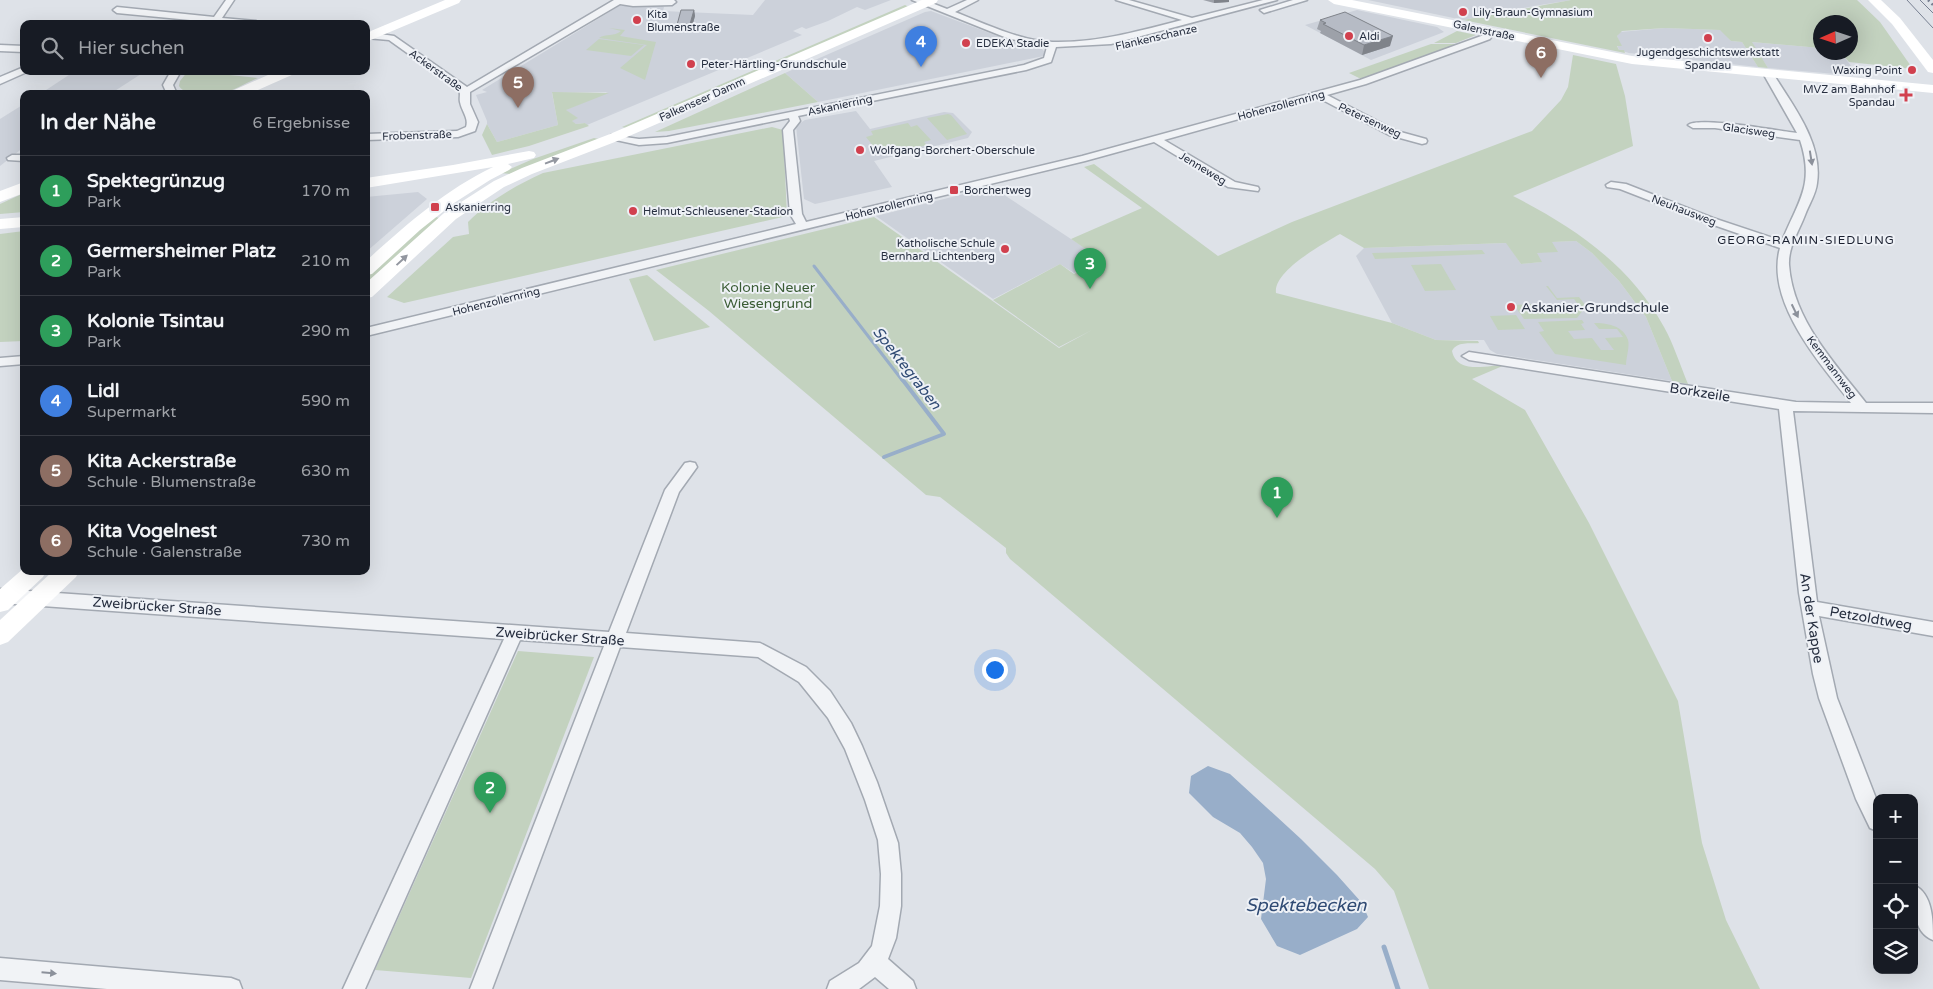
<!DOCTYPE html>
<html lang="de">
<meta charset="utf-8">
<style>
body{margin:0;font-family:"Varela Round",sans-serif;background:#242831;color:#f1f3f6}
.controls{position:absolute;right:15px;bottom:15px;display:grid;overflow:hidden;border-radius:10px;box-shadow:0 5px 20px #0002}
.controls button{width:45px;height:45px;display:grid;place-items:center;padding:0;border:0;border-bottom:1px solid #363941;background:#171b24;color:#f1f3f6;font:25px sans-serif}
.compass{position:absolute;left:1813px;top:15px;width:45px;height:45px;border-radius:50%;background:#171b24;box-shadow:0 5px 20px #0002;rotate:267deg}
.you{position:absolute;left:994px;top:669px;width:18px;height:18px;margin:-12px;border:4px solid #fff;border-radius:50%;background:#1a73e8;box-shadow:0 0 0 8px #1a73e833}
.badge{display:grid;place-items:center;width:32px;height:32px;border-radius:50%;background:#0b8043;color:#fff;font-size:16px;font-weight:700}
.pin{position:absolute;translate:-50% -41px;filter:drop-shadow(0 1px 2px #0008)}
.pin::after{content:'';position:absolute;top:26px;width:18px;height:15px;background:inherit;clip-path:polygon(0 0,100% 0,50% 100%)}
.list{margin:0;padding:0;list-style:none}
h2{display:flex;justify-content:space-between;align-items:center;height:65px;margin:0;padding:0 20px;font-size:21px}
h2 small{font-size:16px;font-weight:400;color:#9ea1a6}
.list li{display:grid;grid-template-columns:32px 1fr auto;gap:15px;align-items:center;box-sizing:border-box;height:70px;padding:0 20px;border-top:1px solid #363941}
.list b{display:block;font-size:19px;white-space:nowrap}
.list p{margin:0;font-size:16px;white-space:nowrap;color:#9ea1a6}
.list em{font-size:16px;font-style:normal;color:#9ea1a6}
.icon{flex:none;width:28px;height:28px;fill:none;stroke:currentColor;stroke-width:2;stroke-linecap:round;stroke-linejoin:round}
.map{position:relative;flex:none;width:1933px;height:989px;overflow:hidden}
.search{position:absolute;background:#171b24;box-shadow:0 5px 20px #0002;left:20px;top:20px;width:350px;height:55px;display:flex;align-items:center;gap:12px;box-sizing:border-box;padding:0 18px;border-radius:10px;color:#9ea1a6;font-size:19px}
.panel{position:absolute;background:#171b24;box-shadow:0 5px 20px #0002;left:20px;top:90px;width:350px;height:485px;border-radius:10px}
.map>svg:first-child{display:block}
</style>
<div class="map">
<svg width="1933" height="989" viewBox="0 0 1933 989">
<rect width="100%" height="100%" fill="#dee2e8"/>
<g fill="#ccd1da">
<path d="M765,0H891L865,10L857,7L828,21L806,29L802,27L793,31L802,35L587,125L585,123L576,124L571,121L577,118L565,110L608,92L552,93L558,125L497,142L487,124V121L476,95L487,92L482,90L619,6L661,5L664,7L663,11L753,15Z"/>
<path d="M1368,0H1572L1534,6L1463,20Z"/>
<path d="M1357,10L1437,27L1444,32L1371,60L1305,25Z"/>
<path d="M931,11L1011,41L1042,49L1045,52L1044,56L818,102L785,73L925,12Z"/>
<path d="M1665,28L1721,30L1731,41L1742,42L1758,67L1629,53L1619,50L1617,45L1621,46L1617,36L1620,32Z"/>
<path d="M1751,42L1820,48V52L1841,53L1859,76L1768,68Z"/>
<path d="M75,71H128L141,74L110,94H40Z"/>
<path d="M24,104V147L0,166V119Z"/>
<path d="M856,111L870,129L944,112L953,113L972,132L968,138L874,161L892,187L815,204L804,199L796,126L805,120Z"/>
<path d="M992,187L1071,239L1102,259L1074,273L1060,264L993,299L876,216Z"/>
<path d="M418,192L427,199L366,252V197Z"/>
<path d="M1576,241L1592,253L1619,281L1646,317L1672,381L1497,354L1490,350L1484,340H1436L1392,323L1356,256L1364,248L1507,243L1521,264L1541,262L1536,253L1552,242Z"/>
</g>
<g fill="#c3d2bf">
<path d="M1571,0H1857L1880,22L1913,69L1849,62L1841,53L1850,52V22H1820V48L1752,42L1768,68L1758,67L1742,42L1731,41L1720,30L1665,28L1622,31L1617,36L1622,46H1617L1619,50H1624L1625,53L1463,20Z"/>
<path d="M905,5L909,7L629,129L622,127Z"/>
<path d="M609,28L625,30L620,36L656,42L645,80L620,68L647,45L599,38C606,33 614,37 621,31Z"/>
<path d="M1457,31L1476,35L1456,43H1434Z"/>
<path d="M599,39L644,45L631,56L586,50Z"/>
<path d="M1431,44H1459L1363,80L1349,73Z"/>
<path d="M1573,55L1616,64L1625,96L1633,146L1513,196C1574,227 1630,265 1664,327C1674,345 1680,365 1688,384L1672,381L1646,317L1619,281L1592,253L1576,241L1552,242L1558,252L1537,253L1542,262L1521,264L1506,243L1364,248L1340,234C1323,244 1273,271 1276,293L1392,323L1436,340L1478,341L1479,343C1469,344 1457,341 1452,351C1457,375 1488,365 1505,365L1472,379L1525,410L1589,523L1678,701L1702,843L1726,920L1760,989H1429L1394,891L1375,869L1010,559L1006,553V548L940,497L926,495L709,311L656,270L874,217L1059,348L1092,330L1059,347L993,300L1060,264L1074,274L1102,260L1071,239L1142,208L1084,167L1094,164L1218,256L1292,222L1532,131L1561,100L1568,87Z"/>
<path d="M188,71H191L258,78C246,83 233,91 221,94C210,96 184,96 179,86L180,81Z"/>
<path d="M785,73L818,102L669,131L655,132Z"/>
<path d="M552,92L609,93L566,110L578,118L572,121L576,124L585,123L589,126L529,146L492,155L482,135L487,124L497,142L558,125Z"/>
<path d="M948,114L951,115L967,134L947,140L927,118Z"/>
<path d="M908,123L911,127L917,125L931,140L924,142L927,145L888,155L885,151L878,152L866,137L873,135L871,131Z"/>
<path d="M772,127L783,130L787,216L404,303L387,297L453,237L469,234L468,222C490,200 515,186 543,173Z"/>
<path d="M594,138L599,139L510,174L501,173L533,159Z"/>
<path d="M24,193V212L0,214V204Z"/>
<path d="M433,216L439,218L366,285V278Z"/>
<path d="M24,231V341L0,342V234Z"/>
<path d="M1482,250L1485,254L1375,259L1372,253Z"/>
<path d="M1441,264L1456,290L1425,291L1411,265Z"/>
<path d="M647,275L710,327L654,341L629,279Z"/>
<path d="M1546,286H1548L1557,298L1579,297L1586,306L1577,318L1524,319L1514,305L1533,304L1538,311H1552L1551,308L1579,306L1574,299L1557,300Z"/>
<path d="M1516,315L1525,329L1498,330L1490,316Z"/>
<path d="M1582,320L1584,323L1581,324L1585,330L1568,331L1574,339L1592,338L1601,350H1614L1605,338L1623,337L1617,329H1599L1594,323C1606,323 1623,325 1628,340C1630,346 1626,358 1626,365L1555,354L1539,332L1544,331L1538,322Z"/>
<path d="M518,651L594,657L471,978L375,970Z"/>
</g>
<path fill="#98aec9" d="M1208,766L1230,774L1301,839L1337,875L1362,903L1368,917L1357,929L1300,955L1277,946L1261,919L1266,879L1263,863L1252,847L1240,833L1213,817L1189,793L1191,776Z"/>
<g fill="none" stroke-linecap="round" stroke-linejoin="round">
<path stroke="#98aec9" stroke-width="3" d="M814,266L902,380"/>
<path stroke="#98aec9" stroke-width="4" d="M884,457L944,434L902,379"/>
<path stroke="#98aec9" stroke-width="5" d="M1384,947L1398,989"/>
<g stroke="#a3a9b2" stroke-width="3">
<g id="street">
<path d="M226,0H234L222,18L256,21L260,24H210L211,22L117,13L113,10L117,7L214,17Z"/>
<path d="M614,0H674L676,2L672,5L633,6L620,4L470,92V104L478,122L475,131L458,137L366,140V134L457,131L466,127C469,118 462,112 460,102C459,97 461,95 459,90L389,40L366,38V32L394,36L467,87Z"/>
<path d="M912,0H924L947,9L967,0H978L955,12C983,23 1023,42 1053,42C1098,43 1139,31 1182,20L1116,0H1129L1192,18L1263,0H1277L1111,44L1056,47L1051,62L1026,70L798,116L800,121L793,130L802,214L806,222L1082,156L1360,80L1484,35L1488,30H1494L1495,32L1490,39L1482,42L1366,84L1327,95L1397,131L1426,139L1427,141L1426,143L1422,144L1389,135L1317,97L1164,140L1235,182L1258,187L1259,189L1258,191L1228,187L1154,142L1085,161L366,336V328L796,224L790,214L783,130L790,121L789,118L667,143L639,145L611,139V135L639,139L667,137L1024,65L1044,58L1047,47L1007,38Z"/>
<path d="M1293,0H1307L1264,13L1260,10Z"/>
<path d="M0,45L24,46V52L0,51Z"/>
<path d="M24,67V71L27,72L0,84V77Z"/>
<path d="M171,71H181L173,85L177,94H167L163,85Z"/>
<path d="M1769,72L1774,75C1793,106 1823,143 1817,183C1816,194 1809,204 1805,215C1799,231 1788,247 1789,265C1793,320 1834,362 1866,403H1933V413L1793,411L1817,602L1933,622V636L1819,616L1837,698L1877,801V831L1870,828L1856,799L1819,698L1813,674L1799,593L1779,409L1469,360L1462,356L1469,352L1796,402L1851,403C1820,363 1765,302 1780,248L1705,222L1620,189L1607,187L1606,185L1611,182L1626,184L1713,218L1782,241C1798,201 1815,185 1800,140L1715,128H1693L1688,125C1698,116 1779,131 1797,133L1764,75Z"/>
<path d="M12,155H24V161L8,160L7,158Z"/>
<path d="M24,356V364L0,366V358Z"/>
<path d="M690,462L695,463L697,467L679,492L626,633L760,643L806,667L830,691L851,723L862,746L877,782L898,843L901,874V906L896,938L888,959L913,981L916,989H889L875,977L859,989H827L830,981L859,963L872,946L880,906L881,874L878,840L865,800L845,749L828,718L799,682L758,657L620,647L492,989H470L604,646L520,640L365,989H343L504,639L0,603V589L609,632L665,490L685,463Z"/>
<path d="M1914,885C1933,894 1933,921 1933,940C1912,932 1914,904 1914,885Z"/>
<path d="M0,958L231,978L239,981L242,989H107L0,980Z"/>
</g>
</g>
<use href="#street" fill="#f1f3f6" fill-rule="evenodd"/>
<g fill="#fff" fill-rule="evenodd">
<path d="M445,0H461L459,3L366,42V33Z"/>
<path d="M922,0H938L936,3L620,140L532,174L504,187L456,219L372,297L366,298V283L444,213L494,181L522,168L610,134Z"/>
<path d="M1328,0H1352L1632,56L1933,85V93L1632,64L1334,4Z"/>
<path d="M1868,0H1881L1900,18L1933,60V73L1928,72L1892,24Z"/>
<path d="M277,71H295L294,74L249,94H230L232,91Z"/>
<path d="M529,151L534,152L536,155L534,158L508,164L512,167L509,170L490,180L454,203L420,230L372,274L366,275V261C406,225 445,190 493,167L366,188V178L453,165Z"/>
<path d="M24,182V193L0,202V191Z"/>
<path d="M24,217V227L0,229V219Z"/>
<path d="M24,568V571H46L43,577L8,610L0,612V589Z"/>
<path d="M53,571H79L76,577L8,642L0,645V620Z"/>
</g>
<g stroke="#788092" stroke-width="1">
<path d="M1907,0L1933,28"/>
<path d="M1920,0L1933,13"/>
</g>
<path stroke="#788092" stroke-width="2.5" stroke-dasharray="2 3" stroke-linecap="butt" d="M1928,0L1933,5"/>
</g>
<g fill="#9da1a9">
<path d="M1203,0H1229V2L1214,3Z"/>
<path d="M694,10L695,16L691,30L678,31L677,25Z"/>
<path d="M1320,20L1390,46L1362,55L1320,33L1321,31L1317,29Z"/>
</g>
<g fill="#7f838a">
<path d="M1214,0H1229V2L1214,3Z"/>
<path d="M694,10L695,16L691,30L690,24Z"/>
<path d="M1393,36L1390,46L1362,55L1364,45Z"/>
</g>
<g fill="#b6bbc5" stroke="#7f838a">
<path d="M681,10H694L690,24L677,25Z"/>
<path d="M1345,12L1393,36L1364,45L1323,24L1326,23L1320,20Z"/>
</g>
<defs><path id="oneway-solid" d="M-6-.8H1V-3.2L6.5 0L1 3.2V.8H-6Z" transform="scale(1.25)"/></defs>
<g fill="#8c919b">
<use href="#oneway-solid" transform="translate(1811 158) rotate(81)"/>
<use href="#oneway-solid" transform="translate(1795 311) rotate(64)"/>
<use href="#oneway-solid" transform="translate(49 973) rotate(5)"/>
</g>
<g fill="#9397a0">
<use href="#oneway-solid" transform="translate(552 161) rotate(-21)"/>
<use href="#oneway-solid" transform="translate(402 260) rotate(-43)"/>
</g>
<g fill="#d1404e" stroke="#eef1f6" stroke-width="2">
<circle cx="1463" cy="12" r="5"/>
<circle cx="637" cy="20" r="5"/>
<circle cx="1349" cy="36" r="5"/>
<circle cx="1708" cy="38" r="5"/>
<circle cx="966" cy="43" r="5"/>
<circle cx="691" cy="64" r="5"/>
<circle cx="1912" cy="70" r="5"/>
<path d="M1903.5 87.5h5v5h5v5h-5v5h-5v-5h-5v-5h5z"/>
<circle cx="860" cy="150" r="5"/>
<rect x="949" y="185" width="10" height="10" rx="2.5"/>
<rect x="430" y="202" width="10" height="10" rx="2.5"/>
<circle cx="633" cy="211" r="5"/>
<circle cx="1005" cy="249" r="5"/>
<circle cx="1511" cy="307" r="5"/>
</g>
<g text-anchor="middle" stroke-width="4" stroke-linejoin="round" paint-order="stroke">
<g font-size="11" fill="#272f40" stroke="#eef1f6" text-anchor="start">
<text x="1473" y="16">Lily-Braun-Gymnasium</text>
<text x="647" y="18">Kita<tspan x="647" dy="13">Blumenstraße</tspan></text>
<text x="1359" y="40">Aldi</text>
<text x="976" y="47">EDEKA Stadie</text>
<text x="1708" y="56" text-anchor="middle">Jugendgeschichtswerkstatt<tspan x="1708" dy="13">Spandau</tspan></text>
<text x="701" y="68">Peter-Härtling-Grundschule</text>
<text x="1902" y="74" text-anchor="end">Waxing Point</text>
<text x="1895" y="93" text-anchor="end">MVZ am Bahnhof<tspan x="1895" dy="13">Spandau</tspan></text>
<text x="870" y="154">Wolfgang-Borchert-Oberschule</text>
<text x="964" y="194">Borchertweg</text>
<text x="445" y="211">Askanierring</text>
<text x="643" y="215">Helmut-Schleusener-Stadion</text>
<text x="995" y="247" text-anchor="end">Katholische Schule<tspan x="995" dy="13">Bernhard Lichtenberg</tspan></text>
</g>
<g font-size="11" fill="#272f40" stroke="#eef1f6">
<text transform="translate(1484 30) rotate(12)" y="4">Galenstraße</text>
<text transform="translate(1156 37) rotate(-13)" y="4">Flankenschanze</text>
<text transform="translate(436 70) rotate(36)" y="4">Ackerstraße</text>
<text transform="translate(702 99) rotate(-24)" y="4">Falkenseer Damm</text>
<text transform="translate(840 105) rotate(-12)" y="4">Askanierring</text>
<text transform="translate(1281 105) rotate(-15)" y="4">Hohenzollernring</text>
<text transform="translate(1370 120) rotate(25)" y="4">Petersenweg</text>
<text transform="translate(1749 130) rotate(8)" y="4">Glacisweg</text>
<text transform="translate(417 135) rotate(-2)" y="4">Frobenstraße</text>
<text transform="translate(1203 168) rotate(31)" y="4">Jenneweg</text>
<text transform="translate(889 206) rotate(-14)" y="4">Hohenzollernring</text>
<text transform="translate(1684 210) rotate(21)" y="4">Neuhausweg</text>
<text transform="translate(496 301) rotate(-14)" y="4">Hohenzollernring</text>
<text transform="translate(1832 367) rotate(53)" y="4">Kemmannweg</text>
</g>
<g font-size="12" letter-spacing="1" fill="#1a2030" stroke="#eef1f6">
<text x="1806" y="244">GEORG-RAMIN-SIEDLUNG</text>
</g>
<g font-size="14" fill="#3a5c34" stroke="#eef1f6">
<text x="768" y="292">Kolonie Neuer<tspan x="768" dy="16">Wiesengrund</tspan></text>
</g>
<g font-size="14" fill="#272f40" stroke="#eef1f6" text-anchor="start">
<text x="1521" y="312">Askanier-Grundschule</text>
</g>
<g font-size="14" fill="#272f40" stroke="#eef1f6">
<text transform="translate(1700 392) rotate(9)" y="5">Borkzeile</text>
<text transform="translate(157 606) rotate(4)" y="5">Zweibrücker Straße</text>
<text transform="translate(1812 618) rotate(81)" y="5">An der Kappe</text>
<text transform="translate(1871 618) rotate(10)" y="5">Petzoldtweg</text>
<text transform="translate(560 636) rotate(4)" y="5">Zweibrücker Straße</text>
</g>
<g font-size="15" font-style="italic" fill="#304b74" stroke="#eef1f6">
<text transform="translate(907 368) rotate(52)" y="5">Spektegraben</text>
</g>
<g font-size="18" font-style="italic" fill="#304b74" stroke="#eef1f6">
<text x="1306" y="911">Spektebecken</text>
</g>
</g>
</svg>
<div class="controls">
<button>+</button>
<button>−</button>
<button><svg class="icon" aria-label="locate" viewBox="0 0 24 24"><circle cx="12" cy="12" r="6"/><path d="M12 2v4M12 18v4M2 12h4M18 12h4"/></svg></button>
<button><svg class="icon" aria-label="layers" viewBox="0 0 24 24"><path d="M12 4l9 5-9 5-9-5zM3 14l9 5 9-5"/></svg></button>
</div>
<svg class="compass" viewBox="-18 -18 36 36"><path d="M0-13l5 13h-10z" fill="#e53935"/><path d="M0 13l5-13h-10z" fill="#9ea1a6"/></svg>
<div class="you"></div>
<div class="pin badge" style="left:1277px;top:518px;background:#2e9e5b">1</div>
<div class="pin badge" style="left:490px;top:813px;background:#2e9e5b">2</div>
<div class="pin badge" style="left:1090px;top:289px;background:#2e9e5b">3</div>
<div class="pin badge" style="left:921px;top:67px;background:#3f7fe0">4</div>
<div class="pin badge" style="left:518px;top:108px;background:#8d6e63">5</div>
<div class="pin badge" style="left:1541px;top:78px;background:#8d6e63">6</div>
<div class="search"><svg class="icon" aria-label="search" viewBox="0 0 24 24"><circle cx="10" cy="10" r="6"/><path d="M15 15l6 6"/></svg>Hier suchen</div>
<section class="panel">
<h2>In der Nähe<small>6 Ergebnisse</small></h2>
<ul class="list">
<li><span class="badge" style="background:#2e9e5b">1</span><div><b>Spektegrünzug</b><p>Park</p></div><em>170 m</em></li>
<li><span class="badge" style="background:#2e9e5b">2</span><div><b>Germersheimer Platz</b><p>Park</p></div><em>210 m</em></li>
<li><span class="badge" style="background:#2e9e5b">3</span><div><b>Kolonie Tsintau</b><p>Park</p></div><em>290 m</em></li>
<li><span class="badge" style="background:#3f7fe0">4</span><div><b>Lidl</b><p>Supermarkt</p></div><em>590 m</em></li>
<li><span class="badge" style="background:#8d6e63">5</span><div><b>Kita Ackerstraße</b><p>Schule · Blumenstraße</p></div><em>630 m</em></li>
<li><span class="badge" style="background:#8d6e63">6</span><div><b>Kita Vogelnest</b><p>Schule · Galenstraße</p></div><em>730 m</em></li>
</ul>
</section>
</div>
